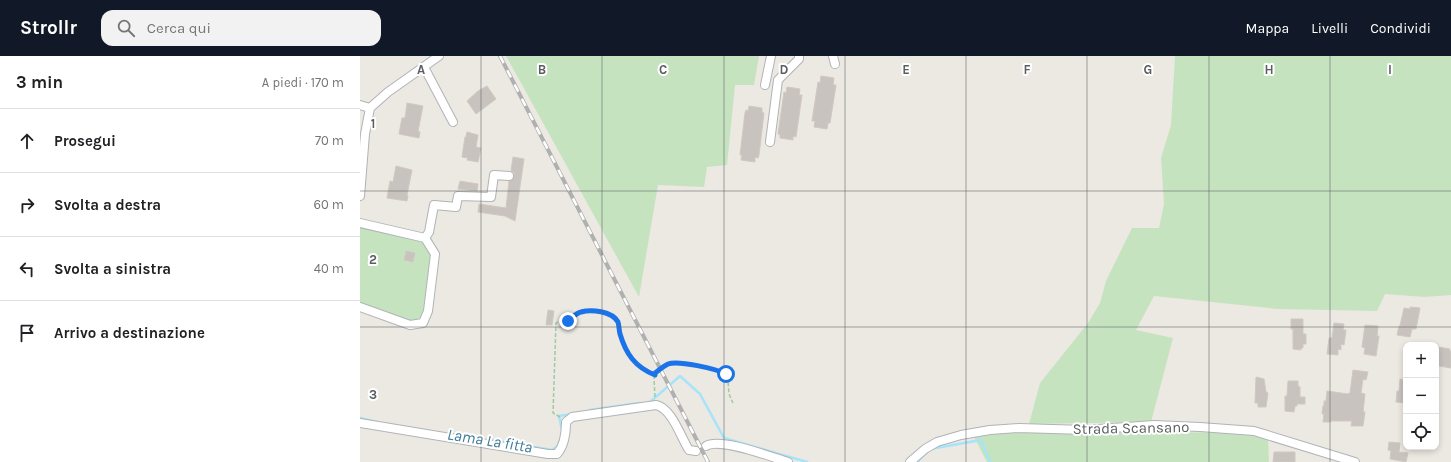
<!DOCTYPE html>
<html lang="it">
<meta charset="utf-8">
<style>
body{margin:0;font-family:Karla,sans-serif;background:#f2f2f2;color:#202124}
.controls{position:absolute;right:12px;bottom:12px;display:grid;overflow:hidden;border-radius:8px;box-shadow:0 2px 6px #0003}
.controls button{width:36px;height:36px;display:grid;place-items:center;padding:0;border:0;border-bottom:1px solid #e0e0e0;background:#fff;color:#202124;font:20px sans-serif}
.stop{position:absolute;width:12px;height:12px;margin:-9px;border:3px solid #1a73e8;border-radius:50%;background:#fff}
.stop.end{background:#1a73e8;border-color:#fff;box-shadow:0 1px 4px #0008}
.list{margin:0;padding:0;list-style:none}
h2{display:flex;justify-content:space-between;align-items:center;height:52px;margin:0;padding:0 16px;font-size:17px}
h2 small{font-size:13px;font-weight:400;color:#757577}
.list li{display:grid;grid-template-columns:26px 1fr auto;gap:12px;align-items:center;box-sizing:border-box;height:64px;padding:0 16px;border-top:1px solid #e0e0e0}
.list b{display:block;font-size:15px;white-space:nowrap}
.list em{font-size:13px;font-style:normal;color:#757577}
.icon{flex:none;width:22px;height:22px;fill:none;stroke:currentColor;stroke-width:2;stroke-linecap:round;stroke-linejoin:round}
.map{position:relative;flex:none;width:1091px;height:406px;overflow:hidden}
header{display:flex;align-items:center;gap:24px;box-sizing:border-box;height:56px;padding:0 20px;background:#111827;color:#fff}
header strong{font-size:19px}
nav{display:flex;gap:22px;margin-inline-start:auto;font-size:14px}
.search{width:280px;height:36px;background:#f2f2f2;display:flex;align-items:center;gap:10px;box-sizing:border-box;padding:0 14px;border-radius:12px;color:#757577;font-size:15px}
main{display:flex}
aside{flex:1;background:#fff}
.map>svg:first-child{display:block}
</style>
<header>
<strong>Strollr</strong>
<div class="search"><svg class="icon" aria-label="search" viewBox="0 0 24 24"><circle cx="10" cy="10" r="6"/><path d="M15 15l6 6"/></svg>Cerca qui</div>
<nav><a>Mappa</a><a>Livelli</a><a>Condividi</a></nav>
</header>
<main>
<aside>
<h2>3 min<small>A piedi · 170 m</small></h2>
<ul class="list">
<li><svg class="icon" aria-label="ahead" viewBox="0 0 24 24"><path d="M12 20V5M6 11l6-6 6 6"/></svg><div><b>Prosegui</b></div><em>70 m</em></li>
<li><svg class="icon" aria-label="right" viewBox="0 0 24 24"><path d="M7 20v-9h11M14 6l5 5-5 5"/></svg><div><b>Svolta a destra</b></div><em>60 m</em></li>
<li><svg class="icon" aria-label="left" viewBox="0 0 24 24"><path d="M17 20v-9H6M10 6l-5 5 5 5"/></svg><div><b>Svolta a sinistra</b></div><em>40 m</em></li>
<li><svg class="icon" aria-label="arrive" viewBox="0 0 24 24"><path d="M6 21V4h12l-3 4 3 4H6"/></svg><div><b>Arrivo a destinazione</b></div></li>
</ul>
</aside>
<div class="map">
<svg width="1091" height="406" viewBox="0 0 1091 406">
<rect width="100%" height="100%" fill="#ece8e2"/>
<g fill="#c6e3c0">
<path d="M146,0H399L394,29H375L367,109L347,111L344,131L298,129L279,241Z"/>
<path d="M815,0H1091V239L1064,241L1025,238L1017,255L918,253L794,240L776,274L813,282L791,366L669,368L680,327L728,267L740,247L746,225L772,172H799L804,148L801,102L811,69Z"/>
<path d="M0,171L62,186L73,198L65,254C61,262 58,264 49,264L0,249Z"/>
<path d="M662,375L893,377L908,383L909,406H627L614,381Z"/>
</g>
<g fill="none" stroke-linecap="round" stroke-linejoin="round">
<g stroke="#a5e4f9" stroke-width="2.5">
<path d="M290,346L320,320L340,338L364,382L447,406"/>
<path d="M230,354L279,347"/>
<path d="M0,362L17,366"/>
<path d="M202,374L199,360L212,358"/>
<path d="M131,384L192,394L199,389"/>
<path d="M557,406L570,393L621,384L630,406"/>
</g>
</g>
<g fill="#c8c3bf" stroke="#d1c9c1">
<path d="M461,20L474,22L473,29H476L470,67H468L467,73L454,71L455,65H452L458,26L460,27Z"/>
<path d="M127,30L136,43L116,58L107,45L118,35Z"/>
<path d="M427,31L440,33L439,39H442L436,81L433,80V84L420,82V79L418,78L424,36L426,37Z"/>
<path d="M47,47L63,50L58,75L60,76L59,82L39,78L42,62H45Z"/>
<path d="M389,50L402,52V56L404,57L399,99L398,102L395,101V106L381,104L382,99H380L385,57L386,54L388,55Z"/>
<path d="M107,76L118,79L116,91L121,92L118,106L107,104L108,102L102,101L105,81H106Z"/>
<path d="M153,101L164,103L155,165L145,160L118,156L119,148L146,152L149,125L153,123L154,121V117L151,115Z"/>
<path d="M36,110L52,114L47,139L48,140L47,145L27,142L30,125L33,126Z"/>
<path d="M100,125L118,128L117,135L98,133Z"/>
<path d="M46,195L55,197L53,206L44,204Z"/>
<path d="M1050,251L1060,252L1056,273H1052L1050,281L1037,279L1039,270H1040L1044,252L1050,253Z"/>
<path d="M188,254L194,255L192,269H186Z"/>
<path d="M931,263H943V278H946V288H943V292H941V294L933,293V273H931Z"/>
<path d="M974,267L984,268L983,274H986L984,289L981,288V294L978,293V299L967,298L969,282H972Z"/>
<path d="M1005,269L1018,270L1017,280H1019L1016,300L1004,298L1005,292L1002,291Z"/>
<path d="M1078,291L1090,293L1089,295H1091V312L1079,310V308L1076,307Z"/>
<path d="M993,314L1008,316L1006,324L1003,323L1001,337L1005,338L1003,356H1005L1003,370H991L992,365H971V366H963L964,358H962L963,350H964V345H966L967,335L988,338L989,337H990Z"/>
<path d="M896,321L904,323L906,336L908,337L906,351H898V347H895Z"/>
<path d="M1040,323L1046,324V347L1036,346L1037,335H1039Z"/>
<path d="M928,325H938V330L940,331V341H945V348H937V350H935L934,356L925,355V340H927Z"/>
<path d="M1029,386L1040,387L1039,396L1048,397L1046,406L1030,403L1031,395L1028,394Z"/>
<path d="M914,396H935V406H913Z"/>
</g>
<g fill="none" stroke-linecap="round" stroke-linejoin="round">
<g stroke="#b0b4b7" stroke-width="10">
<g id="minor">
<path d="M473,0L475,8"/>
<path d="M64,11L93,66"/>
<path d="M405,29L411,0"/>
<path d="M0,49L10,52"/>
<path d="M410,86L418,24L439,3V0"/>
<path d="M0,140L5,78L10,52L28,36L79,0"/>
<path d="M0,167L65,182L75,198L68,255L63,267L50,269L0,251"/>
<path d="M65,182L69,176L74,149L96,151L98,140L131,141L134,119L149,120"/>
<path d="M0,367L188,398H197C205,389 206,377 206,366L212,361L296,349C312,352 321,382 329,394L336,395"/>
<path d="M346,390C360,381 411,401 428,406"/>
<path d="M550,406L565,393L577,386L601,379L630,374L659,372L725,374L794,369L840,371L894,375L995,406"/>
</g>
</g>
<g stroke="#9ecba2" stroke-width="1.5" stroke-dasharray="4 2" stroke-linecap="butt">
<path d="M295,341L294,323L295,317C299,314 304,310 308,308C318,304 356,313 366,318L368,325L369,338L373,347"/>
<path d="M200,361L193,357L196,267C200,265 204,266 208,265C212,263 215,257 220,256C225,254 233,255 238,256C268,260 255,278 267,296C274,307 283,315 295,319"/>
</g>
<use href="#minor" stroke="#fff" stroke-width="8"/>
<g stroke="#afb0b0" stroke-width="4">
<path id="rail" d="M140,0L348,406"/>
</g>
<use href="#rail" stroke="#fff" stroke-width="2.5" stroke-dasharray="8" stroke-linecap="butt"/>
</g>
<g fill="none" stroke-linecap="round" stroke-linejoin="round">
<path stroke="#1a73e8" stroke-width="5" d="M208,265C212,262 216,257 221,256C231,253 252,255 258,266C259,269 259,274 260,278C266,298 275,311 295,319V317C299,314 304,310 308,308C318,304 357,313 366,318"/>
</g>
<path fill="none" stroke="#5b5f62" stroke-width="1" stroke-opacity="0.55" d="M121,0V406M242,0V406M364,0V406M485,0V406M606,0V406M727,0V406M849,0V406M970,0V406M0,135H1091M0,271H1091"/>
<g text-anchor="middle" stroke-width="4" stroke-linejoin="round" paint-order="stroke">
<g font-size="15" fill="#5b5f62" stroke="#fff">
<text transform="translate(771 372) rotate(-1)" y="5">Strada Scansano</text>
</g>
<g font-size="16" font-style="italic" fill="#3f7b99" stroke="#fff">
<text transform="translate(130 384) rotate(9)" y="6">Lama La fitta</text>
</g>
</g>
<g font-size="13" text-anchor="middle" font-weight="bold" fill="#5b5f62" stroke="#fff" stroke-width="4" stroke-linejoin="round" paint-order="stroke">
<text x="61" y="18">A</text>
<text x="182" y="18">B</text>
<text x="303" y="18">C</text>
<text x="424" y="18">D</text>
<text x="546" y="18">E</text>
<text x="667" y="18">F</text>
<text x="788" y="18">G</text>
<text x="909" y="18">H</text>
<text x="1030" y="18">I</text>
<text x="13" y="72">1</text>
<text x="13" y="208">2</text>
<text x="13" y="343">3</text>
</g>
</svg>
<div class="controls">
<button>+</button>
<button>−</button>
<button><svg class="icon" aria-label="locate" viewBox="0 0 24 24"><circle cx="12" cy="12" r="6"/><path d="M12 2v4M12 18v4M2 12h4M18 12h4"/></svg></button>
</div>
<div class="stop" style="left:366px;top:318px"></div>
<div class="stop end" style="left:208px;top:265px"></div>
</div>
</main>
